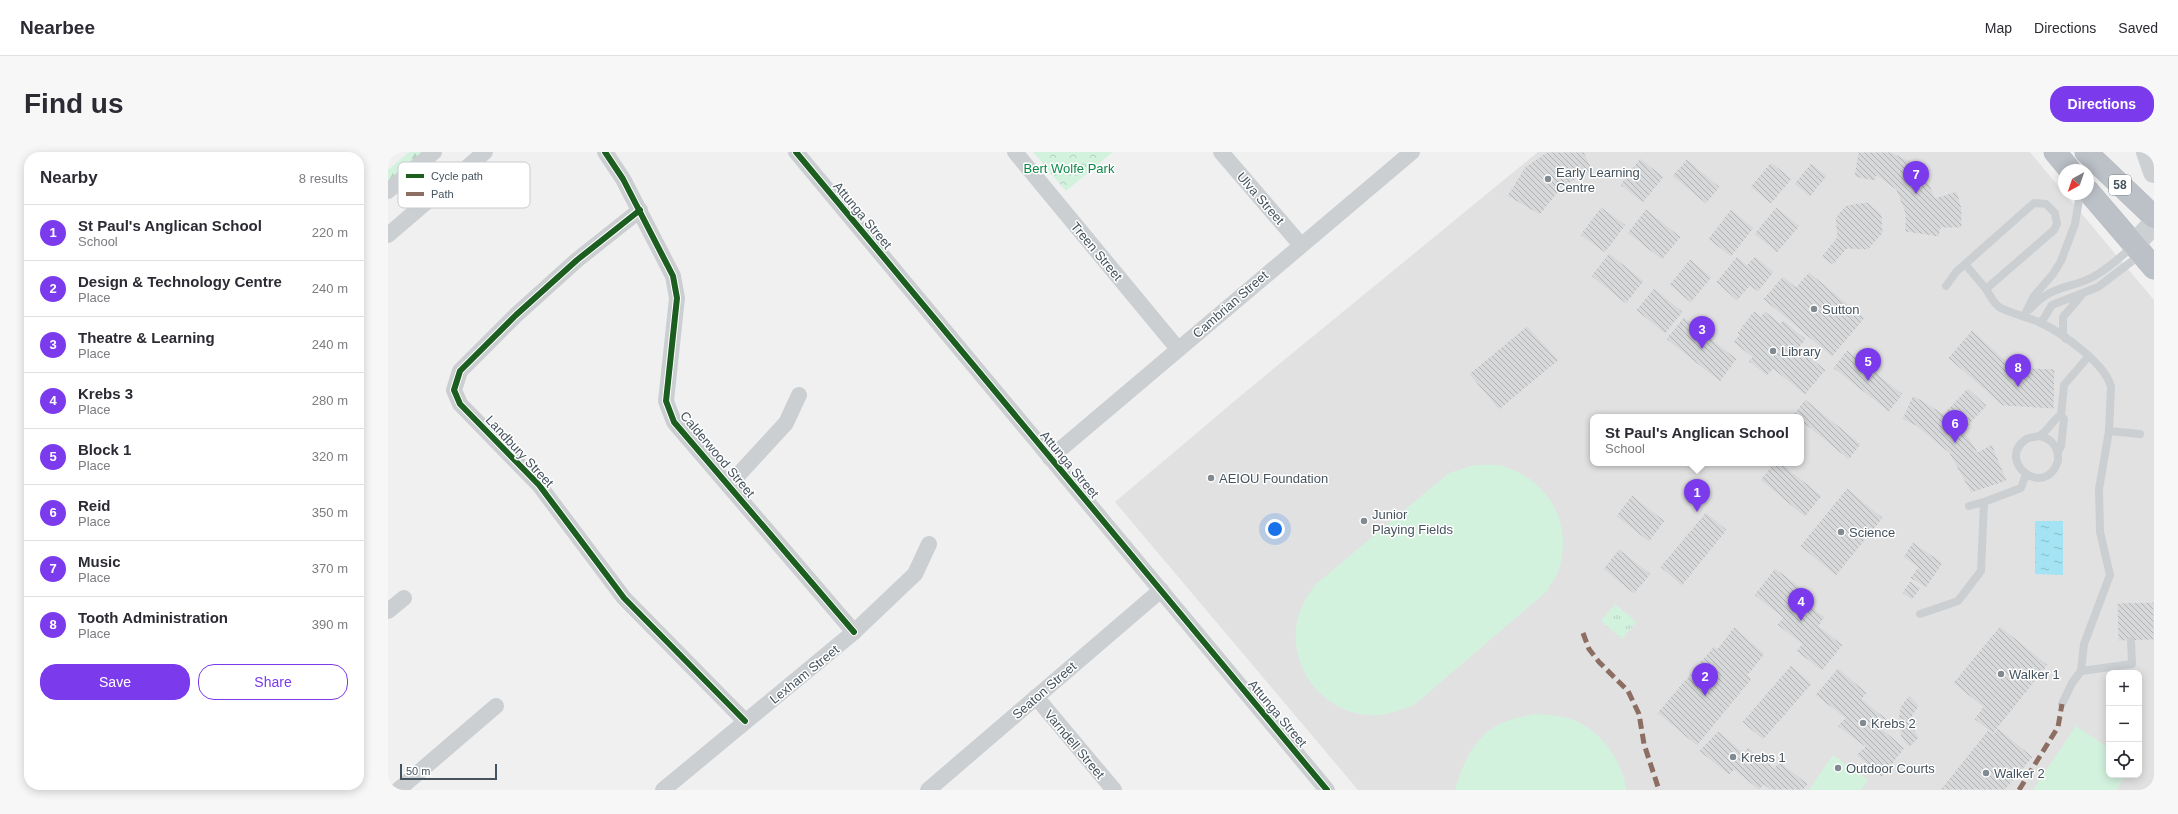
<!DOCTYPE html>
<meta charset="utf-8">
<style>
body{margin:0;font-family:Helvetica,sans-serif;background:#f7f7f7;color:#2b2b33}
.controls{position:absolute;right:12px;bottom:12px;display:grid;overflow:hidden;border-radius:8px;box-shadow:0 2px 10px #0003}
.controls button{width:36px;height:36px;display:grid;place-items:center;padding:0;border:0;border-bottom:1px solid #e1e1e2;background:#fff;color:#2b2b33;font:20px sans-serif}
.compass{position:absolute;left:1670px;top:12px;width:36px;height:36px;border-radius:50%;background:#fff;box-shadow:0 2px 10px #0003;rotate:220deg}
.scale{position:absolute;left:12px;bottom:10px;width:97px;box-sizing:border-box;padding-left:4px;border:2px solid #45535e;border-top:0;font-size:11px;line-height:14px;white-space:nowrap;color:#45535e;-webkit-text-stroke:3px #fff;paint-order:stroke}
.you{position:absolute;left:887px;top:377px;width:14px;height:14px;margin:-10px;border:3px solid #fff;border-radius:50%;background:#1a73e8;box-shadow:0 0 0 6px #1a73e833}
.badge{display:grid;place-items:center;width:26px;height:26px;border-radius:50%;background:#7c3aed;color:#fff;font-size:13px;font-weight:700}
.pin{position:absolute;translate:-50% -33px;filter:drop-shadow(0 1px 2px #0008)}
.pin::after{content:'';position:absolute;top:21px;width:14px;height:12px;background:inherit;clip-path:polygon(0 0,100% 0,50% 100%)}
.popup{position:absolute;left:1202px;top:262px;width:214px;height:52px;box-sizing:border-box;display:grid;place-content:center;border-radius:8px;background:#fff;filter:drop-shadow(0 1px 3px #0005);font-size:13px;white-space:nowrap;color:#7c7c81}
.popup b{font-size:15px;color:#2b2b33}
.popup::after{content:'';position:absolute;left:50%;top:100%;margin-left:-8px;border:8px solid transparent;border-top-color:#fff}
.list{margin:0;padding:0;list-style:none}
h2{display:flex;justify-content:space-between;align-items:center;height:52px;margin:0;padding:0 16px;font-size:17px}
h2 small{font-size:13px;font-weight:400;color:#7c7c81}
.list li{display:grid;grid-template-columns:26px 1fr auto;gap:12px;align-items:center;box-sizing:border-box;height:56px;padding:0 16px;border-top:1px solid #e1e1e2}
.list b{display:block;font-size:15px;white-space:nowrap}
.list p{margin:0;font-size:13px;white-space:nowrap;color:#7c7c81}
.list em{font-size:13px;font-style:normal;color:#7c7c81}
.actions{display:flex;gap:8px;padding:12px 16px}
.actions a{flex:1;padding:9px 0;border:1px solid #7c3aed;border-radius:16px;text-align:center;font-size:14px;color:#7c3aed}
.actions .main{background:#7c3aed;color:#fff}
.icon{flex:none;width:22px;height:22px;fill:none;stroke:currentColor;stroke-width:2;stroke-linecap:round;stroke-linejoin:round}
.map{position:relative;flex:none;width:1766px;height:638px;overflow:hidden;border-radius:16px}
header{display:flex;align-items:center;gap:24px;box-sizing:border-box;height:56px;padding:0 20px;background:#fff;border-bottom:1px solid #e1e1e2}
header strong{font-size:19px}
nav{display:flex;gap:22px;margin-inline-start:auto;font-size:14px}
.intro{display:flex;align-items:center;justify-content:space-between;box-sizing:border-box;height:96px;padding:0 24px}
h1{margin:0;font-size:28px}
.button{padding:10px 18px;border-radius:16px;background:#7c3aed;color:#fff;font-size:14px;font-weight:700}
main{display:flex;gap:24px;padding:0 24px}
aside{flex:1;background:#fff;border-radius:16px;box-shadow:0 2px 10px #0003}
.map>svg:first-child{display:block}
</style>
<header>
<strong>Nearbee</strong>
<nav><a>Map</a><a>Directions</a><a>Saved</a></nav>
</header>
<div class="intro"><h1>Find us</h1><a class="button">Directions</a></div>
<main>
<aside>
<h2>Nearby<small>8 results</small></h2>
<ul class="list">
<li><span class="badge">1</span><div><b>St Paul's Anglican School</b><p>School</p></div><em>220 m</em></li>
<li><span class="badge">2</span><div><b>Design &amp; Technology Centre</b><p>Place</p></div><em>240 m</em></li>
<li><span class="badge">3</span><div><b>Theatre &amp; Learning</b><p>Place</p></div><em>240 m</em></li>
<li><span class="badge">4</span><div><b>Krebs 3</b><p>Place</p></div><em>280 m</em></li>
<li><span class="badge">5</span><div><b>Block 1</b><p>Place</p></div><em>320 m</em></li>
<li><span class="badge">6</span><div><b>Reid</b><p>Place</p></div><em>350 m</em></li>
<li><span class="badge">7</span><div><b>Music</b><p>Place</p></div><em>370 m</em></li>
<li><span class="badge">8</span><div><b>Tooth Administration</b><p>Place</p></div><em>390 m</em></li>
</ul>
<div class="actions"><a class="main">Save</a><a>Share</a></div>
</aside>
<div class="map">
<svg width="1766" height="638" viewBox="0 0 1766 638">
<defs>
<pattern id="grass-tufts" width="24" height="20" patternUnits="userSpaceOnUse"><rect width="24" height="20" fill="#d2f2de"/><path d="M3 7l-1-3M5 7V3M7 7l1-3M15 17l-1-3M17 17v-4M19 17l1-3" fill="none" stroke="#b6d1c1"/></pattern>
<pattern id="forest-firs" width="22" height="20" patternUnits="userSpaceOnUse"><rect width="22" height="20" fill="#d2f2de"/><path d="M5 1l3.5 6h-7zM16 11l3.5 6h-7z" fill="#b6d1c1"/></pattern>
<pattern id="park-crowns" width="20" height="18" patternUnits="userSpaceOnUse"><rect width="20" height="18" fill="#d2f2de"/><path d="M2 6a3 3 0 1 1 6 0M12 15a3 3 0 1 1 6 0" fill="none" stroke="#b6d1c1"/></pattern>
<pattern id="water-ripples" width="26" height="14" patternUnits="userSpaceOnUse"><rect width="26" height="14" fill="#a3e3f4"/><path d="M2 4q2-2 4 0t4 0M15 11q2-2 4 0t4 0" fill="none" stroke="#87bbc9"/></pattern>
<pattern id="building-back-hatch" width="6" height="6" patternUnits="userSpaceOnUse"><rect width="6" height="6" fill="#d7d8da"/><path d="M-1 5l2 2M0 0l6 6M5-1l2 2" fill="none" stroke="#b0b2b4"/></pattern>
</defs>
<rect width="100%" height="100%" fill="#f1f0f0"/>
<path fill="#e2e1e2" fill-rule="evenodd" d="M1150,0H1642L1766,148V638H970L727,350L862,236ZM1205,265H1413V311H1205ZM1721,521H1751V623H1721Z"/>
<path fill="url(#grass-tufts)" d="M1227,452L1248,470L1234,487L1213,469Z"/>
<path fill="url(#forest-firs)" d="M21,0H40L0,34V18Z"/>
<path fill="url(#park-crowns)" d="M645,0H725L678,39Z"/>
<g fill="#d2f2de">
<path d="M1087,313C1095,313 1106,312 1114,314C1159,327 1184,369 1172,414C1170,423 1163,431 1159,439L1026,553C1011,559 995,565 978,563C927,558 893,502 914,454C917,447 923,440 927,433L1061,321Z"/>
<path d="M1147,562C1156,563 1166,563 1175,565C1208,572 1234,605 1238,638H1067C1075,610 1089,579 1119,569C1128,566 1138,564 1147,562Z"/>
<path d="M1688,574L1721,596V623H1738L1728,638H1645Z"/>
<path d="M1445,603L1480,628L1473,638H1421Z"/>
</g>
<path fill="url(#water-ripples)" d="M1647,369H1675V423L1647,422Z"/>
<g fill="url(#building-back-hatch)" stroke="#e2e2e3">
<path d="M1159,0H1196L1205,19L1175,34L1152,63L1119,44L1137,15Z"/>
<path d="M1470,0H1503L1522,9L1542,33L1547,46L1569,39L1574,57V76H1553L1551,85L1517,80V61L1508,38L1489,24L1486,29L1466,25Z"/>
<path d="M1252,6L1276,25L1255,51L1232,33Z"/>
<path d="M1299,7L1332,35L1318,52L1284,24Z"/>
<path d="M1383,10L1404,27L1383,52L1362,35Z"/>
<path d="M1423,11L1439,24L1422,45L1406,32Z"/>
<path d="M1479,50L1494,62L1495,81L1480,98L1459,97L1445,113L1433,105L1449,85L1447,66L1458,53Z"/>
<path d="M1213,55L1238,73L1217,101L1192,83Z"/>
<path d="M1388,55L1412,74L1389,101L1366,82Z"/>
<path d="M1258,57L1293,85L1274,108L1239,81Z"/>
<path d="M1343,57L1366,76L1343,105L1320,87Z"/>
<path d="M1221,101L1256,129L1238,152L1203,124Z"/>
<path d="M1349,104L1359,113L1367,104L1386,120L1370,140L1362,134L1349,149L1328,130Z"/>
<path d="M1302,107L1324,125L1303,151L1281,133Z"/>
<path d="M1421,120L1477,166L1444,205L1375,147L1395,124L1408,135Z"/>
<path d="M1266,136L1295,160L1277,182L1248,158Z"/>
<path d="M1366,159L1373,164L1377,159L1392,171L1395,168L1418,187L1411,196L1438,218L1417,243L1385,217L1379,224L1360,209L1364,205L1345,190L1351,183L1349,181Z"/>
<path d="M1296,165L1349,207L1332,230L1278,187Z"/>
<path d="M1139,174L1171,208L1111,258L1081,222Z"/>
<path d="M1584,178L1625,215L1667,217L1666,257L1615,254L1560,206Z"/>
<path d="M1459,198L1515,242L1501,260L1445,216Z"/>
<path d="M1580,236L1599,254L1577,277L1558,259Z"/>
<path d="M1525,243L1556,262L1581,286L1590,300L1604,292L1619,329L1583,341L1561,301L1528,274L1514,267Z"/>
<path d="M1417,247L1473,292L1461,308L1413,269V265L1405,263Z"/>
<path d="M1386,311H1393L1434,344L1417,365L1372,328Z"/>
<path d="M1459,336L1495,366L1448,424L1412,394Z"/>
<path d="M1244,343L1277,369L1261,390L1228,364Z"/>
<path d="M1318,360L1339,378L1294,434L1272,415Z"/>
<path d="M1525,390L1555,411L1538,436L1522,426L1530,415L1515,405Z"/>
<path d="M1231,397L1263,422L1246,442L1215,417Z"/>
<path d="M1387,416L1418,439L1412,446L1437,465L1431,474L1455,493L1434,519L1408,499L1414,492L1389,473L1395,466L1366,443Z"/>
<path d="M1522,429L1533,436L1524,448L1514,441Z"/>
<path d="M1766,450V488L1730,489L1729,451Z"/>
<path d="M1612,474L1660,513L1605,582L1586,567L1595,555L1565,531Z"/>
<path d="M1346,475L1377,502L1360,523L1364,527L1309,594L1269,561L1326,494L1329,497Z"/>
<path d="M1403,513L1424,532L1375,588L1354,570Z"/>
<path d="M1450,516L1479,541L1474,547L1500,568L1493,576L1517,596L1494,625L1468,603L1477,595L1449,574L1457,566L1427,543Z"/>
<path d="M1521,543L1531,554L1525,563L1523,571L1531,586L1521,596L1513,585L1510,571L1512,555Z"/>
<path d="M1610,576L1645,605L1617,638H1552L1600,578L1605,582Z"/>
<path d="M1330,579L1356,601L1360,595L1386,616L1391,609L1420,632L1415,638H1382L1376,633L1371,638L1346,618L1341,623L1311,599Z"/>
</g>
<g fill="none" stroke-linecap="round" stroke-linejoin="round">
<g stroke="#b4bac1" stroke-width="23">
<g id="highway">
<path d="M1667,0L1682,18"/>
<path d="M1698,0L1766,65"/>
<path d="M1700,39L1766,116"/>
</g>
</g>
<g stroke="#cbcfd1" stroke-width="8">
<path d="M1558,134L1568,120L1646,51L1658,52L1667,61L1669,72L1666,78L1598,137L1577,112"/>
<path d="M1598,137C1602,143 1606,153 1613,156C1625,162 1639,165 1651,170C1673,180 1718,212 1723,235L1721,279L1711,337L1712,380L1722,423L1696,492L1693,519L1684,531L1674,552"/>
<path d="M1642,157C1665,132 1679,138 1705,125C1719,117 1732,106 1745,94"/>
<path d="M1636,164L1646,144L1665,122L1673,109L1687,72L1692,42"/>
<path d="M1653,171L1664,153L1710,135L1752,103"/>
<path d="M1678,187L1675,182V165L1693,144"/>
<path d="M1721,279L1752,282"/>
<path d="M1652,284C1664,287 1671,296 1670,309C1657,348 1608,310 1637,288C1642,284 1646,286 1651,284C1659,281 1665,267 1673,263"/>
<path d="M1670,300L1673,294L1676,267L1673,263L1676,233L1700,205"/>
<path d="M1581,354L1596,350"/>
<path d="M1532,462L1570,449L1593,419L1596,350L1633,336L1638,322"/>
<path d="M1693,519L1744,512L1743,489"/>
</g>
<g stroke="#cbcfd1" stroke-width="16">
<path d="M217,0L235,27L285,124L289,146L278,249L286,270L466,480"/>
<path d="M408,0L939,638"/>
<path d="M627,0L790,197"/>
<path d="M833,0L912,92"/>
<path d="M0,39L46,0"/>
<path d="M252,58L189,108L128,163L72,219L66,238L72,252L151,333L236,446L357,569"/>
<path d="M0,83L97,0"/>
<path d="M662,306L1024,0"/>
<path d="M341,333L398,271L411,243"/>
<path d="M0,459L16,446"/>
<path d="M648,545L726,638"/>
<path d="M10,638L108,554"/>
<path d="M275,638L466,480L527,422L541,392"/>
<path d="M540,638L773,438"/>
</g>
<g stroke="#ccd0d3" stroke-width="22">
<path d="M1759,0L1766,20"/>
<path d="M1745,94L1766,71"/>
</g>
<use href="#highway" stroke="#bbc1c7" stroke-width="22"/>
<g stroke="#8d6e63" stroke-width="5" stroke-dasharray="10 5" stroke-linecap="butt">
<path d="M1195,481L1201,497L1211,510L1240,539L1251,562L1256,592L1271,638"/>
<path d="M1631,638L1670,575L1674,552"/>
</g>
<g stroke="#fff" stroke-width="8">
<g id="cycleway">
<path d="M217,0L235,27L285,124L289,146L278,249L286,270L466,480"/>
<path d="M408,0L939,638"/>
<path d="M252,58L189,108L128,163L72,219L66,238L72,252L151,333L236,446L357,569"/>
</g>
</g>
<use href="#cycleway" stroke="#1b5e20" stroke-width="6"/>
</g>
<g fill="#818a91" stroke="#fff" stroke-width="1.5">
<circle cx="1160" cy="27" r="4"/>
<circle cx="1426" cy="157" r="4"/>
<circle cx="1385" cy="199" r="4"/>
<circle cx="823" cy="326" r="4"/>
<circle cx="976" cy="369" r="4"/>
<circle cx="1453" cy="380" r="4"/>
<circle cx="1613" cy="522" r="4"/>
<circle cx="1475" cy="571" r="4"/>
<circle cx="1345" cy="605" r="4"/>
<circle cx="1450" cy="616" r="4"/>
<circle cx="1598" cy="621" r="4"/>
</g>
<g text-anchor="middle" stroke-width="3" stroke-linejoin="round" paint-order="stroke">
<rect fill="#fff" stroke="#7d878e" stroke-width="1" x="1721" y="23" width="22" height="20" rx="3"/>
<g font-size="12" font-weight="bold" fill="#45535e">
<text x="1732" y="37">58</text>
</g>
<g font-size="13" fill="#0e884a" stroke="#fff">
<text x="681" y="21">Bert Wolfe Park</text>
</g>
<g font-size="13" fill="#45535e" stroke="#fff" text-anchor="start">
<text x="1168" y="25">Early Learning<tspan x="1168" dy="15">Centre</tspan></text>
<text x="1434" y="162">Sutton</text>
<text x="1393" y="204">Library</text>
<text x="831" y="331">AEIOU Foundation</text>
<text x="984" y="367">Junior<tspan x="984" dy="15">Playing Fields</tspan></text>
<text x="1461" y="385">Science</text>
<text x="1621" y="527">Walker 1</text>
<text x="1483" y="576">Krebs 2</text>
<text x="1353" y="610">Krebs 1</text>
<text x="1458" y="621">Outdoor Courts</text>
<text x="1606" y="626">Walker 2</text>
</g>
<g font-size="13" fill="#45535e" stroke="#fff">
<text transform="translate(873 46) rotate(49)" y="5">Ulva Street</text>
<text transform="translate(475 63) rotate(50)" y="5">Attunga Street</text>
<text transform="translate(709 99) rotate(50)" y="5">Treen Street</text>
<text transform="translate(842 152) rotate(-41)" y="5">Cambrian Street</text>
<text transform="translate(132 299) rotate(47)" y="5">Landbury Street</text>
<text transform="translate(330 302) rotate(50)" y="5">Calderwood Street</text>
<text transform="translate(682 312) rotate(50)" y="5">Attunga Street</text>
<text transform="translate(416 522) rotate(-39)" y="5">Lexham Street</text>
<text transform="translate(656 538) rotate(-41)" y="5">Seaton Street</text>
<text transform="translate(890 561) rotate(50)" y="5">Attunga Street</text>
<text transform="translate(687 592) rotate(50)" y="5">Varndell Street</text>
</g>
</g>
<rect x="10" y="10" width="132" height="46" rx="6" fill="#fff" stroke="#c7cbcf" stroke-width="1"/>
<rect x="18" y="22" width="18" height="4" fill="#1b5e20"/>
<rect x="18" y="40" width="18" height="4" fill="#8d6e63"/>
<g font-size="11" fill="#45535e">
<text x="43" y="28">Cycle path</text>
<text x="43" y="46">Path</text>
</g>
</svg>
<div class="controls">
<button>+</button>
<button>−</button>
<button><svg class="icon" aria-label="locate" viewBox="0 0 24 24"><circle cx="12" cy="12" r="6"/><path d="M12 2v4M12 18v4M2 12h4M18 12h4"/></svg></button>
</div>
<svg class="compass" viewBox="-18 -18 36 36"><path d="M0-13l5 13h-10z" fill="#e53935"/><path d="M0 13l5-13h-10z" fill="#7c7c81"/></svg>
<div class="scale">50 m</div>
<div class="you"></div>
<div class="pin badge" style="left:1309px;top:360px">1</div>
<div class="popup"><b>St Paul's Anglican School</b>School</div>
<div class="pin badge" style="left:1317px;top:544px">2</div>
<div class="pin badge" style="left:1314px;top:197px">3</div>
<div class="pin badge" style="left:1413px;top:469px">4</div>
<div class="pin badge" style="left:1480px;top:229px">5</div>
<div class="pin badge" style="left:1567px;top:291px">6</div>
<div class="pin badge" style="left:1528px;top:42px">7</div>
<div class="pin badge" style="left:1630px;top:235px">8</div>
</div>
</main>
